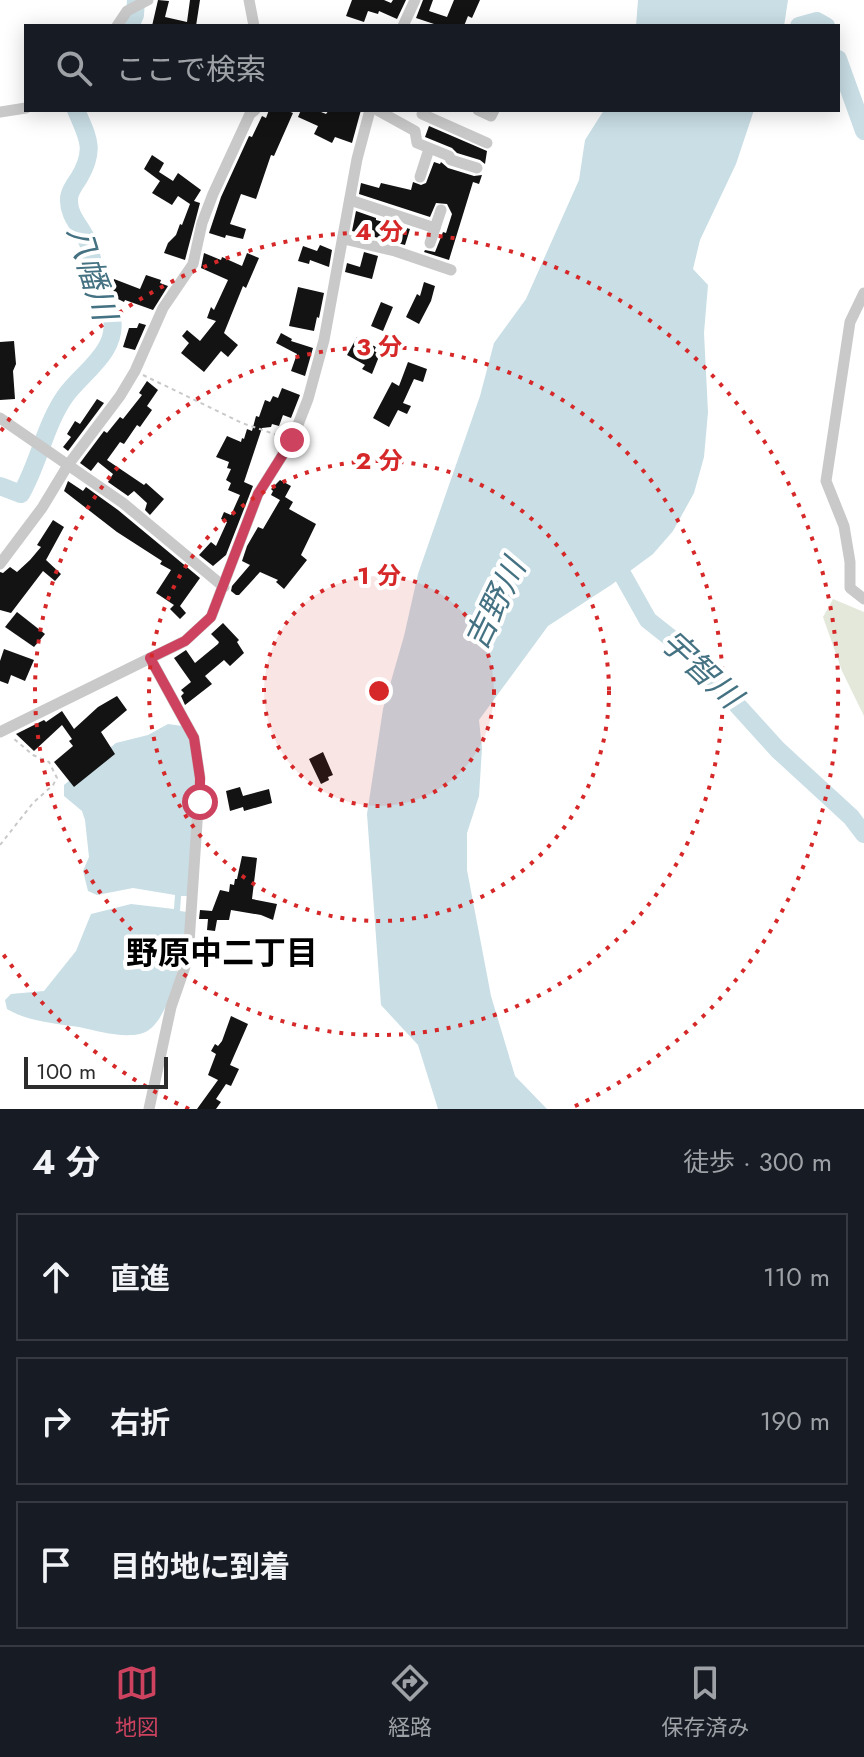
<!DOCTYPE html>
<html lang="ja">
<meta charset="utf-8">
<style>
body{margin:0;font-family:Jost,"Noto Sans JP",sans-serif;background:#242831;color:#f1f3f6}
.scale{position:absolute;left:24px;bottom:20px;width:144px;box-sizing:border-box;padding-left:8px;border:4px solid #2c2c2c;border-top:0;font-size:22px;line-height:28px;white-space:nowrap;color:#2c2c2c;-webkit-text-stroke:6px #fff;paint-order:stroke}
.stop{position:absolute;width:24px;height:24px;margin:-18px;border:6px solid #cd435f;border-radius:50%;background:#fff}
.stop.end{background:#cd435f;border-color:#fff;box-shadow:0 2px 8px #0008}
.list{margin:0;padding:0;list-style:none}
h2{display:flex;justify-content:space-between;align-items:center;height:104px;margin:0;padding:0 32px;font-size:34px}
h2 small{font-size:26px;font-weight:400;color:#9ea1a6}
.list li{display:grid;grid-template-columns:52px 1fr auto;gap:24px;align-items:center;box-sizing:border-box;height:128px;margin:0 16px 16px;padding:0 16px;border:2px solid #363941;border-radius:0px}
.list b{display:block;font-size:30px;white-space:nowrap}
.list em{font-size:26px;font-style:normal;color:#9ea1a6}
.icon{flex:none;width:44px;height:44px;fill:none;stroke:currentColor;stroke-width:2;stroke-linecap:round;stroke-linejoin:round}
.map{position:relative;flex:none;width:864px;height:1109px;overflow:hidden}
.search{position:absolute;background:#171b24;box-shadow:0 4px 20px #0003;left:24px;right:24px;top:24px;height:88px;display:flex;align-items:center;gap:20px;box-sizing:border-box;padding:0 28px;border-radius:0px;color:#9ea1a6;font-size:30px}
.sheet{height:536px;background:#171b24}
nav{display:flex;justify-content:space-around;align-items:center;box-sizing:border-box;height:112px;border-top:2px solid #363941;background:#171b24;font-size:22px;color:#9ea1a6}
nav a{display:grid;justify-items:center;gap:4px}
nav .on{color:#cd435f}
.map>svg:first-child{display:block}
</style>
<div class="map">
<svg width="864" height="1109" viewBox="0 0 864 1109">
<rect width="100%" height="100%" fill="#fff"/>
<path fill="#e3e8db" d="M833,599L864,612V716L842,671L823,617Z"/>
<g fill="#c9dee5">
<path d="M638,0H788L784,26H636Z"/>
<path d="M604,110H754L736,164L700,240L693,269L708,285L704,333L708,412L704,457L694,493L673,531L653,554L611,585L548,626L479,720L482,748L479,796L467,833V870L491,996L515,1076L547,1109H438L418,1045L381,1005L367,814L383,709L404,636L418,574L480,396L494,343L526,299L579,180L585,140Z"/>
<path d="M168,724L182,726C206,755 190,858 188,896H181L180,911L187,912C185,939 173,1027 140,1034C121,1038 97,1031 79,1027C54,1023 29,1022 7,1009L5,1000L11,994L44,991L76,951L91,914L131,904L174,909L175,895L133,888L97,895L88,891L83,871L89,857L85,820L82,811L64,796V785L116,743L148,735Z"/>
</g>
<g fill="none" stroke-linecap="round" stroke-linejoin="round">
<g stroke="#c9dee5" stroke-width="18">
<path d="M130,26L135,15L136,0"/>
<path d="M799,26L817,21L826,26"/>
<path d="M838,59L864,131"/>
<path d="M0,486L21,494C39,463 45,424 66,395C82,373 118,351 112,319C109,307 102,296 98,285C93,272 93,257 88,243C83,228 68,217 69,199C69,192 75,184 79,178C96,149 88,138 76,110"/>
<path d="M612,556L648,620L691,654L778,750L851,817L864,834"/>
</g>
</g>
<g fill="#131313">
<path d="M158,0L169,1L165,17L187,22L190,0H200L196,26H152Z"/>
<path d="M352,0H384L391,3L393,0H406L397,19L379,11L378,14L368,11L364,22L346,16Z"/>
<path d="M423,0H433L429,11L447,17L454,0H480L472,18L468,16L464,26H440L416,18Z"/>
<path d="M269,110H286L293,113L274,156L271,155L256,199L241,194L230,224L246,229L243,239L226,235L225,238L209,233L221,197L249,136L252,137L262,116L266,118Z"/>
<path d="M301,110H316L326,114L329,110H361L352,143L335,137L332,143L314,134L318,126L298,117Z"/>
<path d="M429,126L487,151L485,164L480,160L457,153L452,148L425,137Z"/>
<path d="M152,155L164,163L159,172L173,181L178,173L201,190L194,201L200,203L185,260L164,253L168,243L176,235L180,224L182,225L190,204L178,196L172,205L152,193L160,181L144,169Z"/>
<path d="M434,162L440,164L441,162L448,168L474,176L482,175L479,184L473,182L449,260L424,252L425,250L435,252L443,232L446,233L452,214L447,204L436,203L430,217L359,194L361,183L379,188L381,183L411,190L413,182L421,185L426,183Z"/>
<path d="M356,211L376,218V220L410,229L405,245L352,231Z"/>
<path d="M320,245L332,250L329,267L310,260L309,264L298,261L303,246L317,251Z"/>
<path d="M364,252L378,256L372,279L345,272L347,263L360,267Z"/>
<path d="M204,253L221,260L222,257L242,266L247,253L259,258L246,288L243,286L224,333L238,345L228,357L221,351L204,372L181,353L189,343L182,336L187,330L200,341L216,321L207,318L211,307L214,310L228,280L201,268Z"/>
<path d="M146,275L161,280L160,283L168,286L153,310L125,300L124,302L108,294L114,279L140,289Z"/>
<path d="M424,282L435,286L431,301L419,324L406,317L417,294L420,296Z"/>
<path d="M298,287L324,293L319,318L317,317L314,331L289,326Z"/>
<path d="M381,302L393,307L383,331L371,326Z"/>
<path d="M139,323L146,325L135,350L123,347L129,328H137Z"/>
<path d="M281,333L292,339L291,341L313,348L305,376L291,371L297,354L276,343Z"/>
<path d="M357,337L376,347L374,351L380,354L372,374L362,369L365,365L347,355Z"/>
<path d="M14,341L16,364L13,371L15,399L0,400V342Z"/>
<path d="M408,362L427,369L423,382L414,379L403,403L411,406L407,414L398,410L389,427L373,418L392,382L399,386Z"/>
<path d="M147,381L158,390L147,406L152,410L140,427L137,425L124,444L120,442L107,460L144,485L146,483L164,499L150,515L145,510L147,503L134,491L128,496L108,482L113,474L98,462L91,471L80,463L104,431L107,433L120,417L123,419L142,395L139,393Z"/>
<path d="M282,388L300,395L291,418L283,415L279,426L272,424L271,427L262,428L244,482L253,486L226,555L213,566L199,555L211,542L216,546L227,522L221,519L224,512L231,515L240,495L228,490L231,483L226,480L231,469L227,468L229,462L216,457L227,436L241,442L242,438L244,439L247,429L252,431L256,416L259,417L265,400L270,402L273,396L278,398Z"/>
<path d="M97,399L104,403L68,451L63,447L71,437L67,434L75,421L80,424Z"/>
<path d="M280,480L291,486L285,497L293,502L289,509L316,524L301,555L307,560L284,589L276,582L278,580L260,572L239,595H236L231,591L232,586L250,565L242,561L247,546L258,527L263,529L280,500L271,495L273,491L271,489Z"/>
<path d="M68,481L83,491L86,487L118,510L200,578L180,606L186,613L180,619L170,609L174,605L156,593L171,570L160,564L162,561L117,532L64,491Z"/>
<path d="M53,520L64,527L46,560L61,574L55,581L43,571L11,613L0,610V572L3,573L10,567L17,572L30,560L41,547L37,545Z"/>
<path d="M17,612L45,634L34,647L5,627Z"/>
<path d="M223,623L239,640L237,642L244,653L230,666L224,660L205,676L212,684L185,705L181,696L184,693L181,690L191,682L174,658L186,650L195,663L218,644L219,642L211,634Z"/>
<path d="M4,649L34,660L25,681L11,675L8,684L0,681V661Z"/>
<path d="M117,696L127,710L101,732L115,754L74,787L54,762L73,746L69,741L72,739L62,725L34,751L16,734L44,720L46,722L62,711L74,729L98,707Z"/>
<path d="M323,752L333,775L328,777L329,780L321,784L309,759Z"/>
<path d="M240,787L243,796L269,789L272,803L244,811L243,807L230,811L226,791Z"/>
<path d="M242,856L257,858L252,899L277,904L273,920L261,915L231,910L229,920H217L215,931L207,930L208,919H199L200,910L212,911L220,890L229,892L230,884L234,885L235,879H237Z"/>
<path d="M231,1016L248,1024L230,1065L239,1069L231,1086L226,1084L216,1099L221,1102L216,1109H197L218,1080L208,1075L216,1054L211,1051L215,1044L218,1046L222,1041Z"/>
</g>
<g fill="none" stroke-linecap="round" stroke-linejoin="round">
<g stroke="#c9c9c9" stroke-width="2" stroke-dasharray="4 4" stroke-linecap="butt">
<path d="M143,375L242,423L283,437"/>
<path d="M0,845L33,803L53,785L57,778L49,762L33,755L13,738"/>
</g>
<g stroke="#c9c9c9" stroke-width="11">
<path d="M249,0L254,26"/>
<path d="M117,26L127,11L148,0"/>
<path d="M403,26L415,0"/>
<path d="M377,110L415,131L417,143L449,156L451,160L477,168"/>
<path d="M478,110L491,116L494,110"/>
<path d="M0,112L26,108"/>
<path d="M422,114L487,143"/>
<path d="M420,177L429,149"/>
<path d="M350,200L435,228"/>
<path d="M344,239L395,251L451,270"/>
<path d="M430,243L441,210"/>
<path d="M864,293L850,322L826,481L844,526L850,562V588L864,599"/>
<path d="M0,418L123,503L224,587"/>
<path d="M0,564L42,508L68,465L120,396L135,371L163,308L193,264L202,223L213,194L250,114L255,110"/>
<path d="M0,732L185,641L211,617L258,494L292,440L308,399L324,340L357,159L370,110"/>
<path d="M149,1109L171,1007L188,958L200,778L194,738L150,658"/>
</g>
</g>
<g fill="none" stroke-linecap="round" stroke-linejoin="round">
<path stroke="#cd435f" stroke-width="10" d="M200,802V778L194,738L150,658L185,641L211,617L258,494L292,440"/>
</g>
<circle cx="379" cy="691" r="115" fill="#d62828" fill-opacity=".12"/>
<g fill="none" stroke="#d62828" stroke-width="4" stroke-dasharray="4 8">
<circle cx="379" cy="691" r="115"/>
<circle cx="379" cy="691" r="230"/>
<circle cx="379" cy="691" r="344"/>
<path d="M189 1109A459 459 0 0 1 1 951M1 431A459 459 0 1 1 569 1109"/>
</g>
<g text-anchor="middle" stroke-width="8" stroke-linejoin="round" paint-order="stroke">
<g font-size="32" font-style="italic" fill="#457282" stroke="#fff">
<text transform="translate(92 273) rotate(73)" y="11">八幡川</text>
<text transform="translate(495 604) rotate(-64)" y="11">吉野川</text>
<text transform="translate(701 669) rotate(43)" y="11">宇智川</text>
</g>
<g font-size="32" font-weight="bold" fill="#000" stroke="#fff">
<text x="222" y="964">野原中二丁目</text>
</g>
</g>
<circle cx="379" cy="691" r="12" fill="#d62828" stroke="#fff" stroke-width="4"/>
<g font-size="24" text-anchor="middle" font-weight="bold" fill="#d62828" stroke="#fff" stroke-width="8" stroke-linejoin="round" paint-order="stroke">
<text x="379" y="240">4 分</text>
<text x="379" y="355">3 分</text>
<text x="379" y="469">2 分</text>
<text x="379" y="584">1 分</text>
</g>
</svg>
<div class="scale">100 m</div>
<div class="stop" style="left:200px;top:802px"></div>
<div class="stop end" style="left:292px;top:440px"></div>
<div class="search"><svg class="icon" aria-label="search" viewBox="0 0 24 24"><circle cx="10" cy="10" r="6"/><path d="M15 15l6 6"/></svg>ここで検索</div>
</div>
<section class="sheet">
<h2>4 分<small>徒歩 · 300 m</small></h2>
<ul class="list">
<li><svg class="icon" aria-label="ahead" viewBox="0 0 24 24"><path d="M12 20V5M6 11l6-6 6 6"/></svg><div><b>直進</b></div><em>110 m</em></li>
<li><svg class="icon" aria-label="right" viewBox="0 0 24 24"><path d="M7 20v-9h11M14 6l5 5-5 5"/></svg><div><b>右折</b></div><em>190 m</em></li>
<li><svg class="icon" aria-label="arrive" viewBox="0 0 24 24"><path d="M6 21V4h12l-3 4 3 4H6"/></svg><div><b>目的地に到着</b></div></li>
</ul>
</section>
<nav>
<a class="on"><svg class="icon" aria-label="map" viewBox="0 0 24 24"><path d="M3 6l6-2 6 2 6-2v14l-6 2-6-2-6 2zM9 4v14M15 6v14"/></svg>地図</a>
<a><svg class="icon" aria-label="directions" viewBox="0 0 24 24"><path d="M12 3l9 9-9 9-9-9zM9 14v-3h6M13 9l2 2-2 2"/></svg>経路</a>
<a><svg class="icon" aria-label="saved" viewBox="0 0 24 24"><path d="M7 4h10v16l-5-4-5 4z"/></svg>保存済み</a>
</nav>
